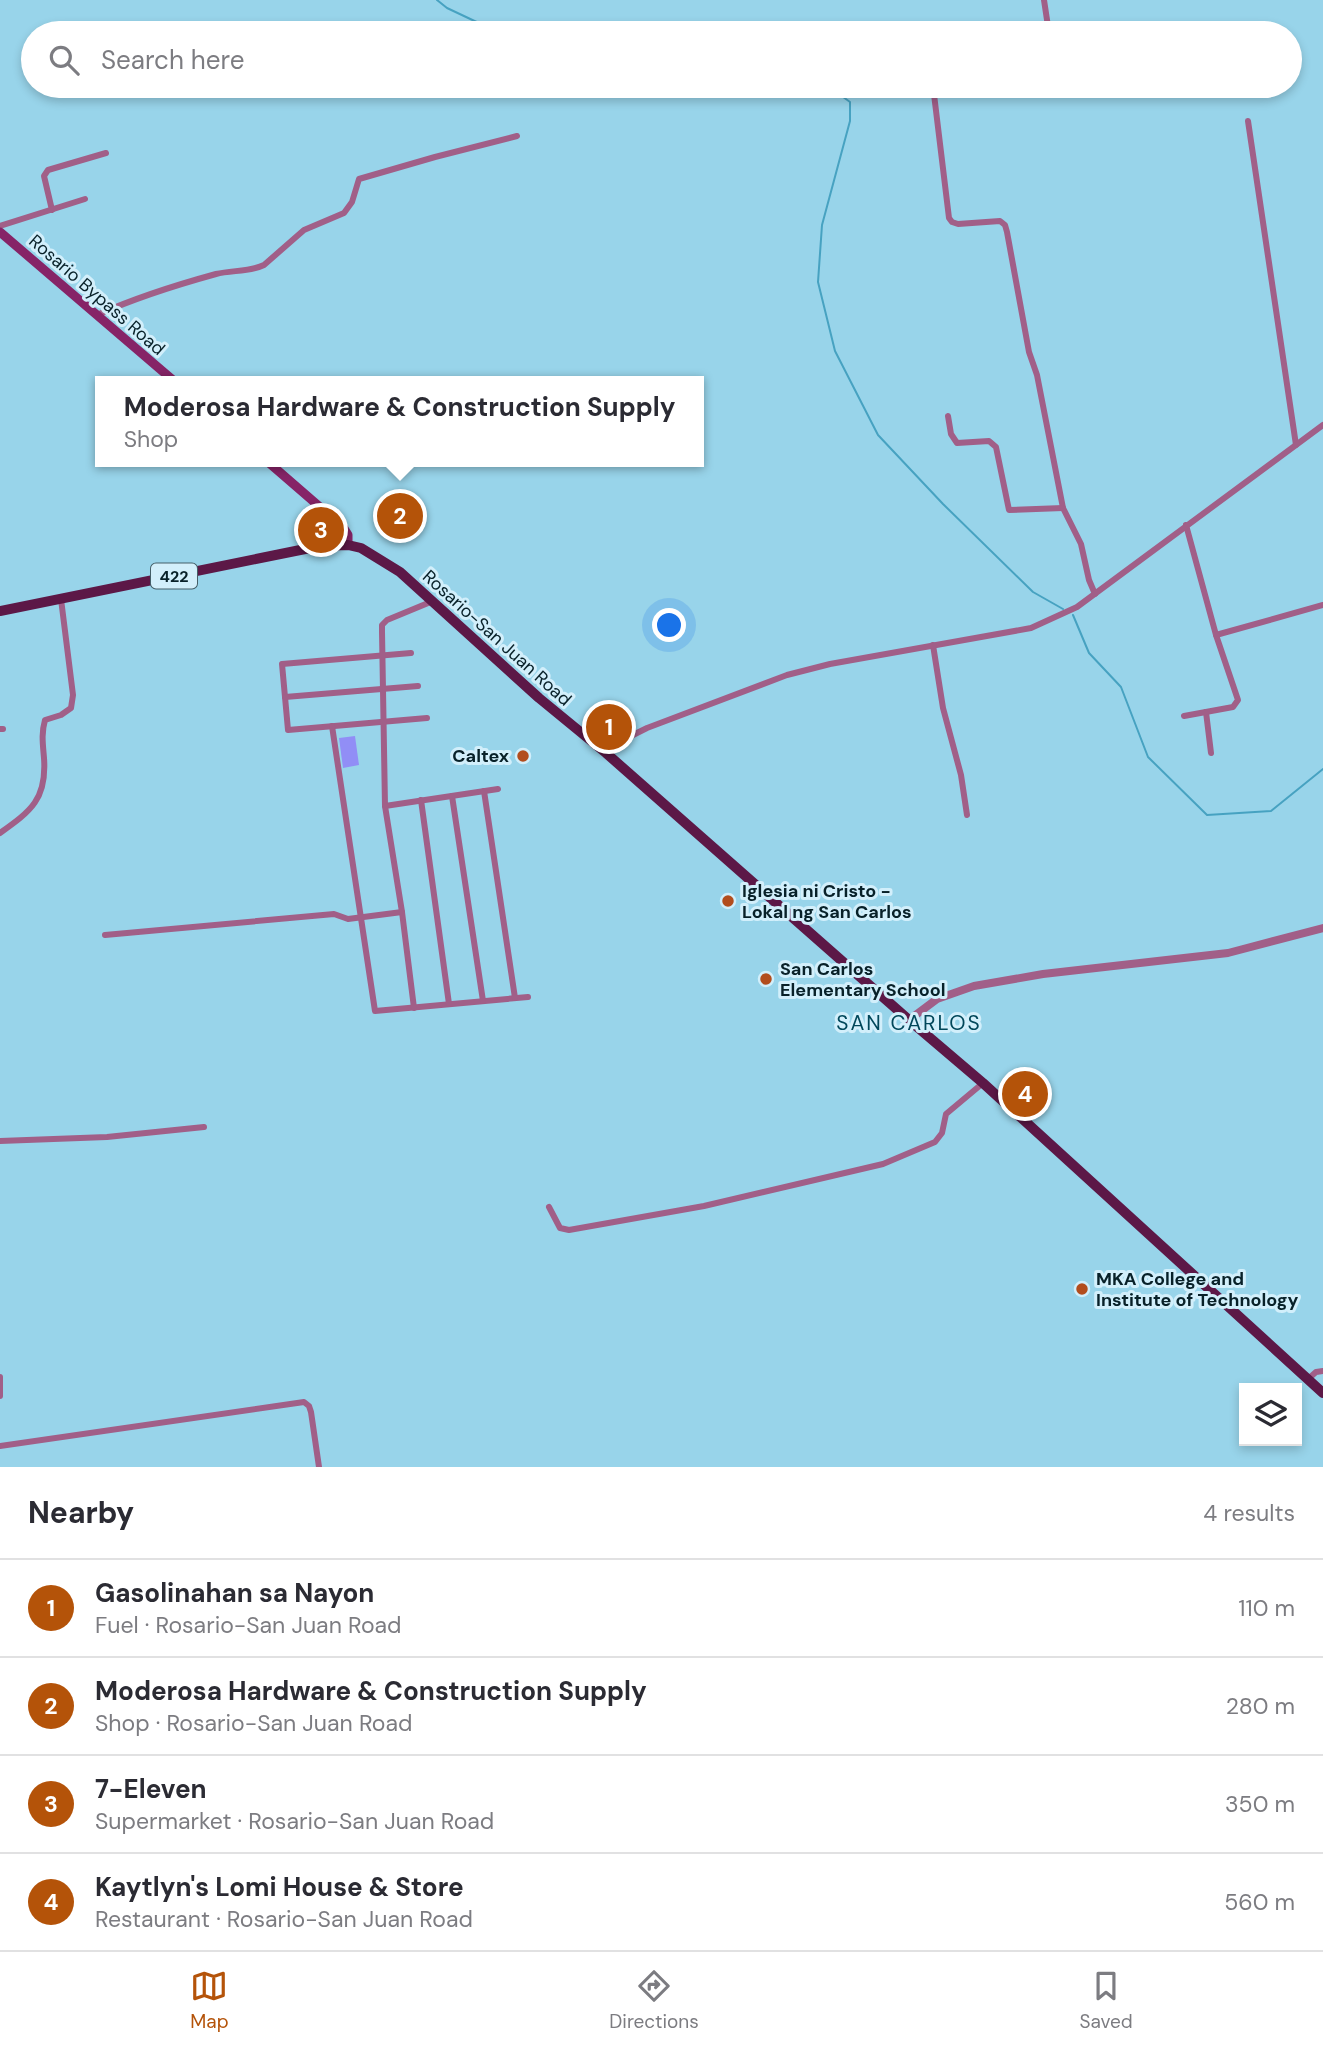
<!DOCTYPE html>
<meta charset="utf-8">
<style>
body{margin:0;font-family:"DM Sans",sans-serif;background:#f7f7f7;color:#2b2b33}
.controls{position:absolute;right:21px;bottom:21px;display:grid;overflow:hidden;border-radius:0px;box-shadow:0 4px 10px #0003}
.controls button{width:63px;height:63px;display:grid;place-items:center;padding:0;border:0;border-bottom:2px solid #e1e1e2;background:#fff;color:#2b2b33;font:35px sans-serif}
.you{position:absolute;left:670px;top:626px;width:24px;height:24px;margin:-18px;border:5px solid #fff;border-radius:50%;background:#1a73e8;box-shadow:0 0 0 10px #1a73e833}
.badge{display:grid;place-items:center;width:46px;height:46px;border-radius:50%;background:#b45309;color:#fff;font-size:23px;font-weight:700}
.pin{position:absolute;translate:-50% -50%;border:4px solid #fff;box-shadow:0 2px 7px #0006}
.popup{position:absolute;left:95px;top:376px;width:609px;height:91px;box-sizing:border-box;display:grid;place-content:center;border-radius:0px;background:#fff;filter:drop-shadow(0 2px 5px #0005);font-size:23px;white-space:nowrap;color:#7c7c81}
.popup b{font-size:26px;color:#2b2b33}
.popup::after{content:'';position:absolute;left:50%;top:100%;margin-left:-14px;border:14px solid transparent;border-top-color:#fff}
.list{margin:0;padding:0;list-style:none}
h2{display:flex;justify-content:space-between;align-items:center;height:91px;margin:0;padding:0 28px;font-size:30px}
h2 small{font-size:23px;font-weight:400;color:#7c7c81}
.list li{display:grid;grid-template-columns:46px 1fr auto;gap:21px;align-items:center;box-sizing:border-box;height:98px;padding:0 28px;border-top:2px solid #e1e1e2}
.list b{display:block;font-size:26px;white-space:nowrap}
.list p{margin:0;font-size:23px;white-space:nowrap;color:#7c7c81}
.list em{font-size:23px;font-style:normal;color:#7c7c81}
.icon{flex:none;width:38px;height:38px;fill:none;stroke:currentColor;stroke-width:2;stroke-linecap:round;stroke-linejoin:round}
.map{position:relative;flex:none;width:1323px;height:1467px;overflow:hidden}
.search{position:absolute;background:#fff;box-shadow:0 4px 10px #0003;left:21px;right:21px;top:21px;height:77px;display:flex;align-items:center;gap:18px;box-sizing:border-box;padding:0 24px;border-radius:38px;color:#7c7c81;font-size:26px}
.sheet{height:483px;background:#fff}
nav{display:flex;justify-content:space-around;align-items:center;box-sizing:border-box;height:98px;border-top:2px solid #e1e1e2;background:#fff;font-size:19px;color:#7c7c81}
nav a{display:grid;justify-items:center;gap:4px}
nav .on{color:#b45309}
.map>svg:first-child{display:block}
</style>
<div class="map">
<svg width="1323" height="1467" viewBox="0 0 1323 1467">
<rect width="100%" height="100%" fill="#98d4ea"/>
<path fill="#918ef6" d="M355,736L359,765L343,768L339,738Z"/>
<g fill="none" stroke-linecap="round" stroke-linejoin="round">
<g stroke="#47a2c1" stroke-width="2">
<path d="M437,0L447,8L500,33"/>
<path d="M646,86L668,92L835,91L850,102V121L822,225L818,282L835,351L878,435L943,504L1033,592L1063,609"/>
<path d="M1073,615L1089,653L1121,687L1148,757L1207,815L1271,811L1323,769"/>
</g>
<g stroke="#a15f88" stroke-width="6">
<path d="M1044,0L1049,33"/>
<path d="M933,86L949,218L952,222L958,224L1000,221L1005,225L1007,232L1029,352L1037,375L1063,508L1081,544L1089,580L1095,594"/>
<path d="M1248,121L1296,445"/>
<path d="M52,210L44,176L48,170L106,153"/>
<path d="M0,226L85,199"/>
<path d="M97,315C135,298 176,285 216,274C232,270 250,272 264,265L304,230L344,213L352,202L359,179L435,157L517,136"/>
<path d="M948,416L951,434L957,443L989,441L996,447L1009,510L1063,508"/>
<path d="M1216,635L1323,605"/>
<path d="M933,645L943,708L961,775L967,815"/>
<path d="M411,653L282,664L288,730L427,718"/>
<path d="M285,697L418,686"/>
<path d="M1206,712L1211,753"/>
<path d="M1184,716L1233,707L1238,700L1216,635L1186,525"/>
<path d="M332,726L375,1011L528,997"/>
<path d="M0,729H3"/>
<path d="M606,753L621,741L647,728L787,675L830,664L1031,628L1077,607L1323,425"/>
<path d="M484,791L515,998"/>
<path d="M452,796L483,1001"/>
<path d="M421,800L449,1004"/>
<path d="M385,806L498,789"/>
<path d="M0,833C31,811 47,799 44,758C43,745 41,734 45,720L61,715L71,708L73,695L61,599"/>
<path d="M105,935L334,914L348,919L402,912"/>
<path d="M414,1008L402,912L385,806L382,632V625L387,620L433,601"/>
<path d="M0,1141L107,1137L204,1127"/>
<path d="M549,1207L560,1228L569,1230L704,1206L883,1164L935,1142L942,1133L946,1114L983,1083"/>
<path d="M0,1377V1396"/>
<path d="M1307,1380L1316,1372L1323,1371"/>
<path d="M0,1446L304,1402L309,1406L311,1412L319,1467"/>
</g>
<path stroke="#a15f88" stroke-width="8" d="M909,1020L937,999L974,986L1043,974L1228,953L1323,928"/>
<g stroke="#862467" stroke-width="9">
<path d="M0,232L174,381"/>
<path d="M268,462L343,527L348,535V545"/>
</g>
<path stroke="#5c1847" stroke-width="10" d="M0,611L320,546L348,545L361,548L400,572L539,698L606,753L909,1020L983,1083L1323,1393"/>
</g>
<g fill="#b24d1d" stroke="#d2effb" stroke-width="2.5">
<circle cx="523" cy="756" r="7"/>
<circle cx="728" cy="901" r="7"/>
<circle cx="766" cy="979" r="7"/>
<circle cx="1082" cy="1289" r="7"/>
</g>
<g text-anchor="middle" stroke-width="6" stroke-linejoin="round" paint-order="stroke">
<rect fill="#d2effb" stroke="#455f68" stroke-width="2" x="151" y="563.5" width="46" height="25" rx="5"/>
<g font-size="16" font-weight="bold" fill="#082129">
<text x="174" y="582">422</text>
</g>
<g font-size="18" fill="#082129" stroke="#d2effb">
<text transform="translate(97 295) rotate(41)" y="6">Rosario Bypass Road</text>
<text transform="translate(497 638) rotate(42)" y="6">Rosario-San Juan Road</text>
</g>
<g font-size="18" font-weight="bold" fill="#082129" stroke="#d2effb" text-anchor="start">
<text x="509" y="762" text-anchor="end">Caltex</text>
<text x="742" y="897">Iglesia ni Cristo -<tspan x="742" dy="21">Lokal ng San Carlos</tspan></text>
<text x="780" y="975">San Carlos<tspan x="780" dy="21">Elementary School</tspan></text>
<text x="1096" y="1285">MKA College and<tspan x="1096" dy="21">Institute of Technology</tspan></text>
</g>
<g font-size="21" letter-spacing="2" fill="#01475a" stroke="#d2effb">
<text x="909" y="1030">SAN CARLOS</text>
</g>
</g>
</svg>
<div class="controls">
<button><svg class="icon" aria-label="layers" viewBox="0 0 24 24"><path d="M12 4l9 5-9 5-9-5zM3 14l9 5 9-5"/></svg></button>
</div>
<div class="you"></div>
<div class="pin badge" style="left:609px;top:727px">1</div>
<div class="pin badge" style="left:400px;top:516px">2</div>
<div class="popup"><b>Moderosa Hardware &amp; Construction Supply</b>Shop</div>
<div class="pin badge" style="left:321px;top:530px">3</div>
<div class="pin badge" style="left:1025px;top:1094px">4</div>
<div class="search"><svg class="icon" aria-label="search" viewBox="0 0 24 24"><circle cx="10" cy="10" r="6"/><path d="M15 15l6 6"/></svg>Search here</div>
</div>
<section class="sheet">
<h2>Nearby<small>4 results</small></h2>
<ul class="list">
<li><span class="badge">1</span><div><b>Gasolinahan sa Nayon</b><p>Fuel · Rosario-San Juan Road</p></div><em>110 m</em></li>
<li><span class="badge">2</span><div><b>Moderosa Hardware &amp; Construction Supply</b><p>Shop · Rosario-San Juan Road</p></div><em>280 m</em></li>
<li><span class="badge">3</span><div><b>7-Eleven</b><p>Supermarket · Rosario-San Juan Road</p></div><em>350 m</em></li>
<li><span class="badge">4</span><div><b>Kaytlyn's Lomi House &amp; Store</b><p>Restaurant · Rosario-San Juan Road</p></div><em>560 m</em></li>
</ul>
</section>
<nav>
<a class="on"><svg class="icon" aria-label="map" viewBox="0 0 24 24"><path d="M3 6l6-2 6 2 6-2v14l-6 2-6-2-6 2zM9 4v14M15 6v14"/></svg>Map</a>
<a><svg class="icon" aria-label="directions" viewBox="0 0 24 24"><path d="M12 3l9 9-9 9-9-9zM9 14v-3h6M13 9l2 2-2 2"/></svg>Directions</a>
<a><svg class="icon" aria-label="saved" viewBox="0 0 24 24"><path d="M7 4h10v16l-5-4-5 4z"/></svg>Saved</a>
</nav>
